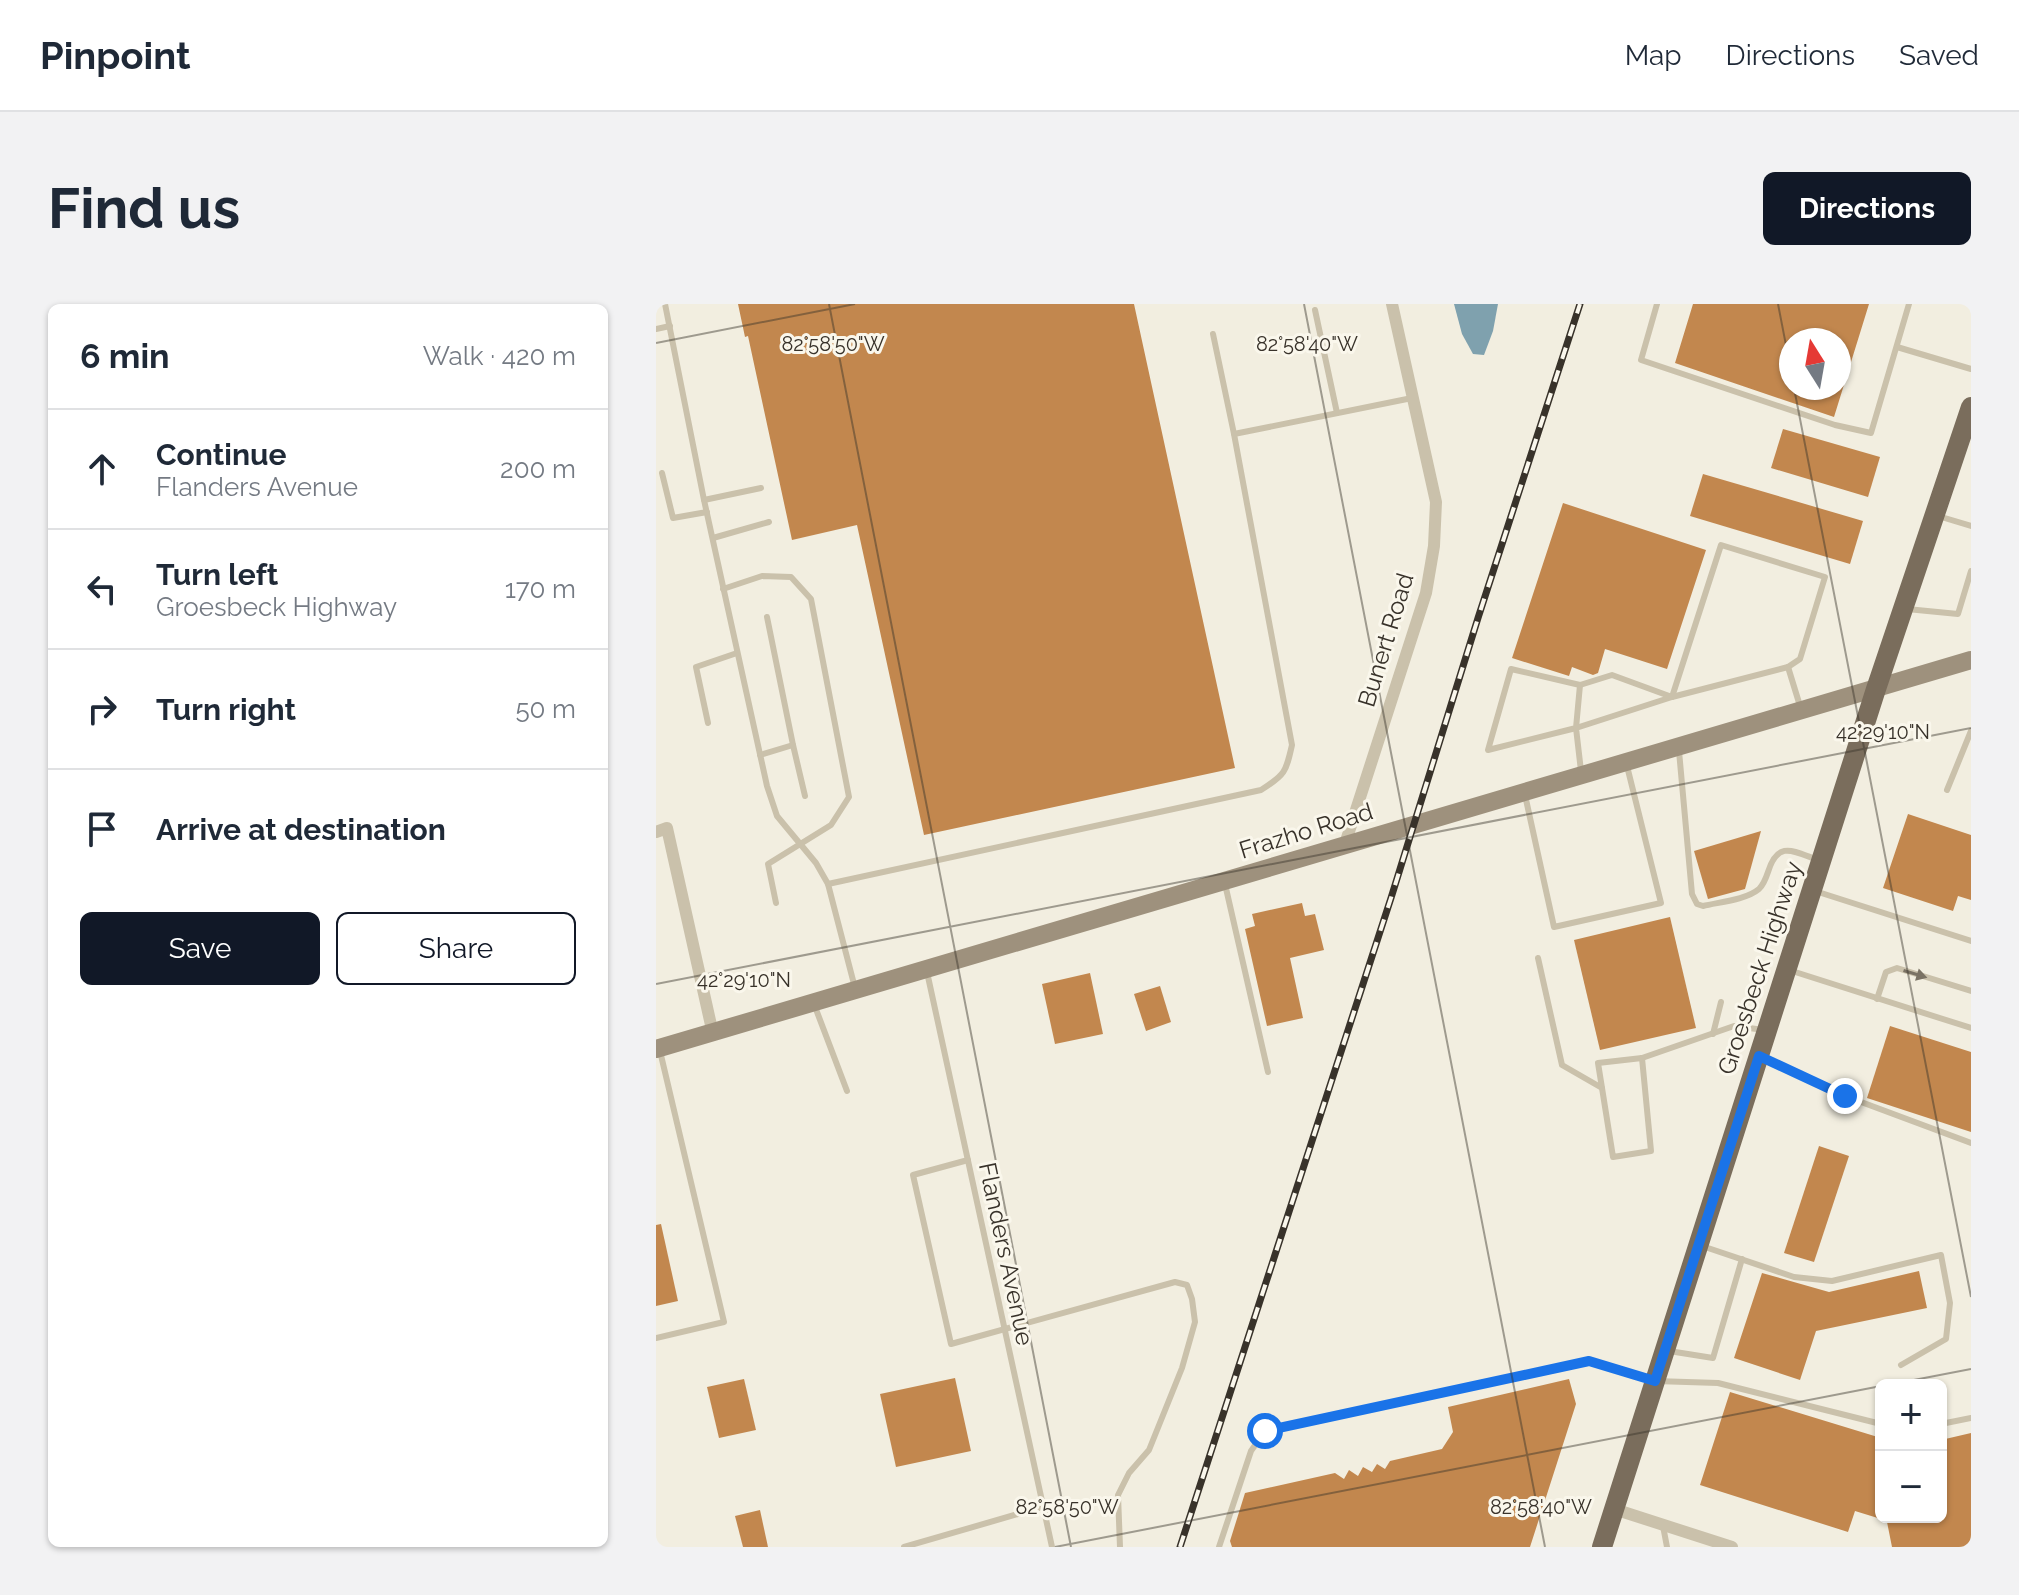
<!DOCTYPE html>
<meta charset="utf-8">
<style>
body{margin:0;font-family:Raleway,sans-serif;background:#f2f2f3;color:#1f2937}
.controls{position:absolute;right:24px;bottom:24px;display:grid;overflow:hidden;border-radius:12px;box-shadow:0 2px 6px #0004}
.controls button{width:72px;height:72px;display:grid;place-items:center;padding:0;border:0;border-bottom:2px solid #e0e1e3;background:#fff;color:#1f2937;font:40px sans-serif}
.compass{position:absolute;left:1123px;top:24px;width:72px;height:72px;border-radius:50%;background:#fff;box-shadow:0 2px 6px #0004;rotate:349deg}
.stop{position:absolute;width:24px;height:24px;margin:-18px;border:6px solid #1a73e8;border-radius:50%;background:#fff}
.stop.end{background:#1a73e8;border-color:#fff;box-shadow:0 2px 8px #0008}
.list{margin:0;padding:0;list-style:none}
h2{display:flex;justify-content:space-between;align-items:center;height:104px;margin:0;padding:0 32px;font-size:34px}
h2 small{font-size:26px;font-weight:400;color:#747a83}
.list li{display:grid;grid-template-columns:52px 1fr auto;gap:24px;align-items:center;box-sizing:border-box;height:120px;padding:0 32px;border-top:2px solid #e0e1e3}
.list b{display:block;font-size:30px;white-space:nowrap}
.list p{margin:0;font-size:26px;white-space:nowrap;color:#747a83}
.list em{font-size:26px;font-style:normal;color:#747a83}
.actions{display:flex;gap:16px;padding:24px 32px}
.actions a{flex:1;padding:18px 0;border:2px solid #111827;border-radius:12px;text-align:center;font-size:28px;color:#111827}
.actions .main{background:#111827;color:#fff}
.icon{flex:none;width:44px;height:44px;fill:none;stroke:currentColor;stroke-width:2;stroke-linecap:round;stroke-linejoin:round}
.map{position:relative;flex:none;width:1315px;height:1243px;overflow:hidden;border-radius:12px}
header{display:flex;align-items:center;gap:48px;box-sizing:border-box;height:112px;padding:0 40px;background:#fff;border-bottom:2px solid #e0e1e3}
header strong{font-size:38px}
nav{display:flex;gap:44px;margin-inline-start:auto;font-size:28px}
.intro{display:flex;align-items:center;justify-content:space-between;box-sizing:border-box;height:192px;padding:0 48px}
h1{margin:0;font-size:56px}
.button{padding:20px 36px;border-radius:12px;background:#111827;color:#fff;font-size:28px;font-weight:700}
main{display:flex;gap:48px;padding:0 48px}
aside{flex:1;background:#fff;border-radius:12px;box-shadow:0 2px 6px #0004}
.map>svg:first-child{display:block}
</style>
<header>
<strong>Pinpoint</strong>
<nav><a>Map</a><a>Directions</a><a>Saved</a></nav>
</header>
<div class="intro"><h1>Find us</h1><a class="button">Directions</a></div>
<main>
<aside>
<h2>6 min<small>Walk · 420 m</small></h2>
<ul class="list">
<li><svg class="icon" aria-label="ahead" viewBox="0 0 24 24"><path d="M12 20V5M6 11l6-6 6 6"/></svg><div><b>Continue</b><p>Flanders Avenue</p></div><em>200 m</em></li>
<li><svg class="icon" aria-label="left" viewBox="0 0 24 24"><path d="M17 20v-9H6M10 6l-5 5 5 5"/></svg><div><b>Turn left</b><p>Groesbeck Highway</p></div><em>170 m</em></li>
<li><svg class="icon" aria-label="right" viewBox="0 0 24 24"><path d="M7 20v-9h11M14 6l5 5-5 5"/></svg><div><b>Turn right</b></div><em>50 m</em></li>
<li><svg class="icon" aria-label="arrive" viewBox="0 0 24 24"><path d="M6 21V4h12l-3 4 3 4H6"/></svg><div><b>Arrive at destination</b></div></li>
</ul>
<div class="actions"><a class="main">Save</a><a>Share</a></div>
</aside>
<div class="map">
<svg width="1315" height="1243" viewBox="0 0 1315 1243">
<rect width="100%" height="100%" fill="#f2eee0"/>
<path fill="#7fa1ae" d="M798,0H842L837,27L828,51L817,50L806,30Z"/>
<g fill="#c2874e" fill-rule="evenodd">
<path d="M82,0H478L579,464L268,531L201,221L136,236L92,32L89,33Z"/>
<path d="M1037,0H1213L1178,113L1019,59ZM1135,36H1183V84H1135Z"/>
<path d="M1127,125L1224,153L1212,193L1115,164Z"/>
<path d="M1047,170L1207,217L1194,260L1034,212Z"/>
<path d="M907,199L1050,246L1011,365L949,345L942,369L937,371L916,363L913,372L856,354Z"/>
<path d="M1252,510L1315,531V596L1302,592L1297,607L1227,584Z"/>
<path d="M1105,527L1089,585L1052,595L1038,547Z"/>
<path d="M646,599L649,612L659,610L668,646L634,654L647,714L611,722L589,625L599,622L596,610Z"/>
<path d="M1014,613L1040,724L944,746L918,636Z"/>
<path d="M434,669L447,730L399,740L386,680Z"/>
<path d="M504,682L515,718L490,727L478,690Z"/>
<path d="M1234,722L1315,748V828L1211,794Z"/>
<path d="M1163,842L1193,852L1158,958L1128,949Z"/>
<path d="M5,920L22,997L0,1002V921Z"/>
<path d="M1263,967L1271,1004L1160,1027L1144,1076L1078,1054L1106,969L1173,988Z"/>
<path d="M299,1074L315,1147L240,1163L224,1090Z"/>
<path d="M88,1075L100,1126L63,1134L51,1083Z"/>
<path d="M913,1075L920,1100L874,1243H576L574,1237L589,1189L679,1169L688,1175L693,1166L702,1172L707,1163L716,1168L721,1160L729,1165L734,1157L786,1145L797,1128L792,1103Z"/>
<path d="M1074,1088L1225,1134V1215L1199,1207L1192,1228L1044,1181Z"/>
<path d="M1315,1129V1243H1236L1230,1213H1285V1136Z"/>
<path d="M104,1206L112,1243H87L79,1212Z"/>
</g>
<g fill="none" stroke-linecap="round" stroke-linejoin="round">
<g stroke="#cac1ab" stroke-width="6">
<path d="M9,0L48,196L111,482L121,512L160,559L172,580L199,684"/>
<path d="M1001,0L985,56L1179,121L1215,129L1253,0"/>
<path d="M659,6L681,109"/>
<path d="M0,25L14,22"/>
<path d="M557,30L578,130"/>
<path d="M1241,43L1315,65"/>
<path d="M6,169L17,214L51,208"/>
<path d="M48,196L105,184"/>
<path d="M1282,212L1315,222"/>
<path d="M57,234L113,218"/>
<path d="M67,285L106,272L135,273L155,295L193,493L175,521L112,560L120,599"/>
<path d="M1251,305L1302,310L1315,267"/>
<path d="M111,313L137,441"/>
<path d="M855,365L924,381L920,424L832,446Z"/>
<path d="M924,381L956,371L1016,393L1065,241L1169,273L1144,355L1132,363"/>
<path d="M52,419L40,363L81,349"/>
<path d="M1023,447L1036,590L1041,600L1047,602C1063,598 1090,596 1103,585C1108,580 1110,574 1112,568C1122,536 1137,547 1162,556"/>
<path d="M104,451L137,441L149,492"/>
<path d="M925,467L920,424L1016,393L1132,363L1144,402"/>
<path d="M1291,486L1315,427"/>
<path d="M869,491L898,623L1005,599L971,462"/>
<path d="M172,580L605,486C629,471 630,468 636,441L578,130L756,94"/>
<path d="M569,580L612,768"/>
<path d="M1159,587L1315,637"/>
<path d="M882,654L906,761L946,784L957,853L995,847L986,754"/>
<path d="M1136,667L1315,724"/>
<path d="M271,668L396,1243"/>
<path d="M1221,695L1230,668L1241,664L1315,687"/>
<path d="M158,700L191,787"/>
<path d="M1057,730L1065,698"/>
<path d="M1106,754L1189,792L1315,839"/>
<path d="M946,784L942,759L986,754L1078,722L1108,726"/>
<path d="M312,856L257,871L295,1040L519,978L531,981L536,995L539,1018L526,1064L493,1146L473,1169L462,1191L464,1243"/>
<path d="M1046,942L1138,973L1176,977L1285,951L1294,999L1290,1035L1245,1061"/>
<path d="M0,1034L68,1018L4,747"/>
<path d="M1013,1047L1057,1054L1086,955"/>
<path d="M1285,1120L1315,1114"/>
<path d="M1007,1222L1011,1243"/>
<path d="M248,1243L386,1203"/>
<path d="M563,1243L595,1147L609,1127L933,1057L999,1077L1062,1079L1225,1120"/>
</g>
<g stroke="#cac1ab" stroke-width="12">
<path d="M0,528L11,524L57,730"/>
<path d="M689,540L770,289L778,242L780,198L736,0"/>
<path d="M958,1205L1076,1243"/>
</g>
<path stroke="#9e917d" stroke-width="18" d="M0,745L1315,356"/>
<path stroke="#7a6d5c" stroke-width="20" d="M946,1243L1220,385L1315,103"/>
<g stroke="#38322a" stroke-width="7">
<path id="rail" d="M524,1243L735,594L822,314L924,0"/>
</g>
<use href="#rail" stroke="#faf7ec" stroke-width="4" stroke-dasharray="12" stroke-linecap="butt"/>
</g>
<defs><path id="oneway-solid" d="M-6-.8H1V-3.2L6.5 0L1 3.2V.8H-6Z" transform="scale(2)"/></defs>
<use fill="#7a7264" href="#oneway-solid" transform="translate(1259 670) rotate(17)"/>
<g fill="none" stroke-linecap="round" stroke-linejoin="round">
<path stroke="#1a73e8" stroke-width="10" d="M609,1127L933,1057L999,1077L1103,752L1189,792"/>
</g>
<path fill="none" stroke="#38322a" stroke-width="2" stroke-opacity="0.45" d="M173,0L415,1243M648,0L889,1243M1122,0L1135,67M0,39L199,0M1138,84L1315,993M0,680L1315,424M1232,1081L1315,1065M399,1243L1225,1082"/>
<g text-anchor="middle" stroke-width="6" stroke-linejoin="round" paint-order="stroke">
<g font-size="24" fill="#38322a" stroke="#faf7ec">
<text transform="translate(730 336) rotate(-73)" y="8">Bunert Road</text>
<text transform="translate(650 527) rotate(-17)" y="8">Frazho Road</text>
<text transform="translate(1104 664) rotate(-72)" y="8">Groesbeck Highway</text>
<text transform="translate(350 950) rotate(78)" y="8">Flanders Avenue</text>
</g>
</g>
<g font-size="20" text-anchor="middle" fill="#38322a" stroke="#faf7ec" stroke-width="6" stroke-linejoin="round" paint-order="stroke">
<text x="177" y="47">82°58'50"W</text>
<text x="651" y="47">82°58'40"W</text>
<text x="1227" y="435">42°29'10"N</text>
<text x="88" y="683">42°29'10"N</text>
<text x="411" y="1210">82°58'50"W</text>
<text x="885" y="1210">82°58'40"W</text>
</g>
</svg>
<div class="controls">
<button>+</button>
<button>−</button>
</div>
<svg class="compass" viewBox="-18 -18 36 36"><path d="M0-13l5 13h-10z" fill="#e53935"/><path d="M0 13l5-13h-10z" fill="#747a83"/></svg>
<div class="stop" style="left:609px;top:1127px"></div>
<div class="stop end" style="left:1189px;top:792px"></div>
</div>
</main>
